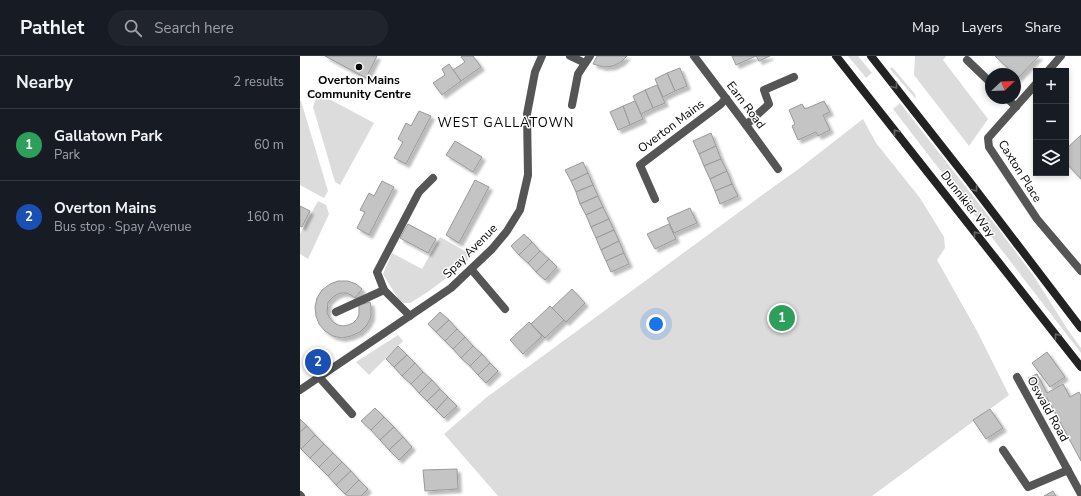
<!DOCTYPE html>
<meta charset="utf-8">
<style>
body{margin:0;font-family:"Nunito Sans",sans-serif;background:#20242c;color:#f1f3f6}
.controls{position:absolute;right:12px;top:12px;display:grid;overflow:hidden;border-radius:0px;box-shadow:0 2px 6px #0003}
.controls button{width:36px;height:36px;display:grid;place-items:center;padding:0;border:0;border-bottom:1px solid #363941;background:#171b24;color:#f1f3f6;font:20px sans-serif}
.compass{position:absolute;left:685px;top:12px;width:36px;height:36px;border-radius:50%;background:#171b24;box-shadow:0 2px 6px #0003;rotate:67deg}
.you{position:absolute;left:356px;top:268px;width:14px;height:14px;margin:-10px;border:3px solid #fff;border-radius:50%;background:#1a73e8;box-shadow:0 0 0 6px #1a73e833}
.badge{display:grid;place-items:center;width:26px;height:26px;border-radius:50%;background:#858687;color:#fff;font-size:13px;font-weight:700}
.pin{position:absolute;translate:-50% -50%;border:2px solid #fff;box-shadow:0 1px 4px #0006}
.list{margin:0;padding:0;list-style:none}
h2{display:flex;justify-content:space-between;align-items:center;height:52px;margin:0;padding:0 16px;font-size:17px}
h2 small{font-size:13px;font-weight:400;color:#9ea1a6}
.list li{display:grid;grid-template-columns:26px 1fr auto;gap:12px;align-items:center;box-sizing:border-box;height:72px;padding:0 16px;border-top:1px solid #363941}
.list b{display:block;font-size:15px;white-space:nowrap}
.list p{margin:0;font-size:13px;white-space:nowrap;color:#9ea1a6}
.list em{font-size:13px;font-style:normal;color:#9ea1a6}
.icon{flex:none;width:22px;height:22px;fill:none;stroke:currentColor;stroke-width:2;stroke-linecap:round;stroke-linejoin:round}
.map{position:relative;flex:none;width:781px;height:440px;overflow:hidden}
header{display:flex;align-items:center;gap:24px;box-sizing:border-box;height:56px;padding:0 20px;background:#171b24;border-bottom:1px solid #363941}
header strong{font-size:19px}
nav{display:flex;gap:22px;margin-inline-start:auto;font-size:14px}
.search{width:280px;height:36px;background:#20242c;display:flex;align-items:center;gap:10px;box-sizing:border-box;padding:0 14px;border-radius:22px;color:#9ea1a6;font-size:15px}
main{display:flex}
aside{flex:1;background:#171b24}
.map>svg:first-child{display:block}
</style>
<header>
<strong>Pathlet</strong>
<div class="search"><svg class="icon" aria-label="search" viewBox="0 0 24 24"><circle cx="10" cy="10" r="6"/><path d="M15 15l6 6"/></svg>Search here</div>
<nav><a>Map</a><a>Layers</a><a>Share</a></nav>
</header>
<main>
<aside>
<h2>Nearby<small>2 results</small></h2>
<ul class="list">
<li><span class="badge" style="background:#2e9e5b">1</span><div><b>Gallatown Park</b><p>Park</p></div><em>60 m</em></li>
<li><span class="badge" style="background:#1a4fb4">2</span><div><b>Overton Mains</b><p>Bus stop · Spay Avenue</p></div><em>160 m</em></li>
</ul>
</aside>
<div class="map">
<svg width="781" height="440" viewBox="0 0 781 440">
<defs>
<filter id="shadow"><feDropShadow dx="3.5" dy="3.5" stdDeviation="1" flood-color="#0004"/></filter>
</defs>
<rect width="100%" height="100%" fill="#fff"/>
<g fill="#dcdcdc">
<path d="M548,0H558L572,17L566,22Z"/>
<path d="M615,0H646L643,4L688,63L669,90L614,19Z"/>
<path d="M592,11L615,38L616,43L590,13Z"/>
<path d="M18,37L74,67L40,129L35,126L13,51Z"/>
<path d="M0,45H1L28,135L24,142L0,129Z"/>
<path d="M600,47L694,167L733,219L768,274L781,292V297L593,53Z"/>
<path d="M563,63L576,87L620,142L644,181L645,192L637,204L677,275L709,339L572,440H198L144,378L187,341L476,129L500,112Z"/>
<path d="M18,145L26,149L29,158L8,203L0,198V178Z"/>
<path d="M140,181L172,199L164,209L129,235L110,247H104L99,244L83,218L92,197L122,213Z"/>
<path d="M98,279L103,285L69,319L56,306Z"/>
</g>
<g fill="#c4c4c4" stroke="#999" filter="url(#shadow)">
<path d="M25,0H77L66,22Z"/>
<path d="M163,0H173L181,11L161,25L153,14L165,6L161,1Z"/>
<path d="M297,0H327L321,6L313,10L304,11L293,8Z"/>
<path d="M432,0H456L436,9Z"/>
<path d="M456,0H470L459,5Z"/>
<path d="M695,0H739L718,22L715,18H714Z"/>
<path d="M149,8L161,25L142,39L133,27L145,19L142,13Z"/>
<path d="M380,12L387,30L375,35L367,17Z"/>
<path d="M367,17L375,35L363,41L355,23Z"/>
<path d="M357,29L365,47L353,52L345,34Z"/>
<path d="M345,34L353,52L341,58L333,40Z"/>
<path d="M335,45L343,63L330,69L323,50Z"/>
<path d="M524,45L530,56L523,59L530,74L518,80L516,76L498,84L492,70L495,68L489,54L502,48L505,53Z"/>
<path d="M323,50L330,69L318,74L310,56Z"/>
<path d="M119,55L131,60L106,108L94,102L103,86L98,83L106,67L111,70Z"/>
<path d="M411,77L416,90L399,98L393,85Z"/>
<path d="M781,79V123L766,107V93Z"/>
<path d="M155,85L182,101L173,116L146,99Z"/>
<path d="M416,90L421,103L404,110L399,98Z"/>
<path d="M421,103L427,115L410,123L404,110Z"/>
<path d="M283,106L288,117L271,125L265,114Z"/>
<path d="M427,115L432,128L415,135L410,123Z"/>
<path d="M288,117L293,129L276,136L271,125Z"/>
<path d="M175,124L189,131L159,187L146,179Z"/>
<path d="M82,125L94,131L69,179L57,172L65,156L60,154L69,137L74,140Z"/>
<path d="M432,128L438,140L420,148L415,135Z"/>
<path d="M293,129L298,140L280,148L276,136Z"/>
<path d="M298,140L303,151L286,159L280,148Z"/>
<path d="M0,150L10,155L2,171L0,170Z"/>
<path d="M303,151L309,163L291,171L286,159Z"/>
<path d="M390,152L397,167L374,177L367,162Z"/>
<path d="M309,163L314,174L296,182L291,171Z"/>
<path d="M108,168L136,183L128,197L100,182Z"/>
<path d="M369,168L376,183L355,193L347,178Z"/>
<path d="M314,174L319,185L301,194L296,182Z"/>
<path d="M224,178L232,186L219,199L211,190Z"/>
<path d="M319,185L324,197L306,205L301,194Z"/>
<path d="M232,186L240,195L228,207L219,199Z"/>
<path d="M240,195L249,203L236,216L228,207Z"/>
<path d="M324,197L329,208L311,216L306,205Z"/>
<path d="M249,203L257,211L245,224L236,216Z"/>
<path d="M38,225H48L56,228L62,233L55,242L51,239L46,237H41L36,239L32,242L28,246L27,257L30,262L33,266L38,269L43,270L48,269L53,267L57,263L59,258V249L70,246L71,251V261L67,269L60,276L51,280L42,282L33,280L25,275L19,268L16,260L15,251L17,242L22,234L30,228Z"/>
<path d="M272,233L285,247L266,266L252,252Z"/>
<path d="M250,250L264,264L245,282L231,268Z"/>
<path d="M140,256L149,264L136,276L128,268Z"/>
<path d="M149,264L157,273L145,285L136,276Z"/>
<path d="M229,266L242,280L223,298L210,284Z"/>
<path d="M157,273L165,281L153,293L145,285Z"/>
<path d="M165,281L173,290L161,302L153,293Z"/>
<path d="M98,290L107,299L94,311L86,303Z"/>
<path d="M173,290L182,298L170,310L161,302Z"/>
<path d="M747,296L765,321L750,331L732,307Z"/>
<path d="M182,298L190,307L178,319L170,310Z"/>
<path d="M107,299L115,307L102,320L94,311Z"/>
<path d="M115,307L123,316L111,328L102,320Z"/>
<path d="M190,307L198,315L186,327L178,319Z"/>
<path d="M123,316L132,324L119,337L111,328Z"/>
<path d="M737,318L747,337L763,328L770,341L779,336L781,340V405L747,342L741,345L728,322Z"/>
<path d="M132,324L140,333L127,345L119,337Z"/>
<path d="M140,333L148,341L136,354L127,345Z"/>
<path d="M148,341L157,350L144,362L136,354Z"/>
<path d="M75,352L84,361L71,374L61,365Z"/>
<path d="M690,353L703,372L686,383L673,364Z"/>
<path d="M84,361L94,371L80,384L71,374Z"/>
<path d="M0,363L7,370L0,376Z"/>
<path d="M7,370L15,379L1,393L0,391V376Z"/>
<path d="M94,371L103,381L89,394L80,384Z"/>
<path d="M15,379L24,388L10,402L1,393Z"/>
<path d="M103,381L112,391L99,404L89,394Z"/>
<path d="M24,388L33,397L19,411L10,402Z"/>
<path d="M33,397L42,406L28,420L19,411Z"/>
<path d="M42,406L51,415L36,429L28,420Z"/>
<path d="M157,413L158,433L125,435L123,414Z"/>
<path d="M51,415L59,424L45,438L36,429Z"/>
<path d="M59,424L68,433L61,440H48L45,438Z"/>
<path d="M753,435L756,440H744Z"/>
</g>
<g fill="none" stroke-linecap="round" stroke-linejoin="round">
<g stroke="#555" stroke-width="8">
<path d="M270,0L285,7"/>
<path d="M667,4L691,27"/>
<path d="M707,42L716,51"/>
<path d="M272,49L278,18L290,0"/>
<path d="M446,69L469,48L464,34L494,21"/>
<path d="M171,213L205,253"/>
<path d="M36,256L84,234"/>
<path d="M19,321L52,358"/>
<path d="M703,394L728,431L768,414"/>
<path d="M0,439L1,440"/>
</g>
<g stroke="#555" stroke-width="8">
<path d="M394,0L446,69L478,113"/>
<path d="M748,15L761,0"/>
<path d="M736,28L688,82L689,91L737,163L781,215"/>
<path d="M355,143L340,109L421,48L426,42"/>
<path d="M110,260L84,234L77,216L119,136L133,122"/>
<path d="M717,321L781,438"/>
<path d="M0,334L151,232L192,193L207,175L220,154L228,119L227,58L235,16L242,0"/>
</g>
<g stroke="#222" stroke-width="8">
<path d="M536,0L781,311"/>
<path d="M571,0L669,125L781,272"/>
</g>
</g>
<defs><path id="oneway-chevron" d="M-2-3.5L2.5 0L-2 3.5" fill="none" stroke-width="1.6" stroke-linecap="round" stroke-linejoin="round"/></defs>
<g stroke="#646464">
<use href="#oneway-chevron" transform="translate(595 30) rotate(52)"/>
<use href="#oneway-chevron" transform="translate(596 76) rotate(-128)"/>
<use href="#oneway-chevron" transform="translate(675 133) rotate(53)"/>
<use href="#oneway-chevron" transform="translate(676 178) rotate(-128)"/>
<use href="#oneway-chevron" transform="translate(757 280) rotate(-128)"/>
</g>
<circle fill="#000" stroke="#fff" stroke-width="1.5" cx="59" cy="11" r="4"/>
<g text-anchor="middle" stroke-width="3" stroke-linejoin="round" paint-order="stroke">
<g font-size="12" font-weight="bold" fill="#000" stroke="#fff">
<text x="59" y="28">Overton Mains<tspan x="59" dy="14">Community Centre</tspan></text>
</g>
<g font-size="12" fill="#000" stroke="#fff">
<text transform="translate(446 49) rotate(53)" y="4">Earn Road</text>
<text transform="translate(371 70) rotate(-37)" y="4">Overton Mains</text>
<text transform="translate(720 115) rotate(58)" y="4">Caxton Place</text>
<text transform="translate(668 148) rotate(52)" y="4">Dunnikier Way</text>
<text transform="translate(170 195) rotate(-45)" y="4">Spay Avenue</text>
<text transform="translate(748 353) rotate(61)" y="4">Oswald Road</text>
</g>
<g font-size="13" letter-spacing="1" fill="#000" stroke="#fff">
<text x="206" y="71">WEST GALLATOWN</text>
</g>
</g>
</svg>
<div class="controls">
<button>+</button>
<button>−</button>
<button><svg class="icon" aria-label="layers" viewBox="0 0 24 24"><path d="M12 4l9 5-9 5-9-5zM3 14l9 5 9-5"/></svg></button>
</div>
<svg class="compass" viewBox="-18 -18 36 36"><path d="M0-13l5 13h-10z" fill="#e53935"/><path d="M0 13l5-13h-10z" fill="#9ea1a6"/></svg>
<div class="you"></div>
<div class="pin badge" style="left:482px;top:262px;background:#2e9e5b">1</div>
<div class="pin badge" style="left:18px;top:306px;background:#1a4fb4">2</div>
</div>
</main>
